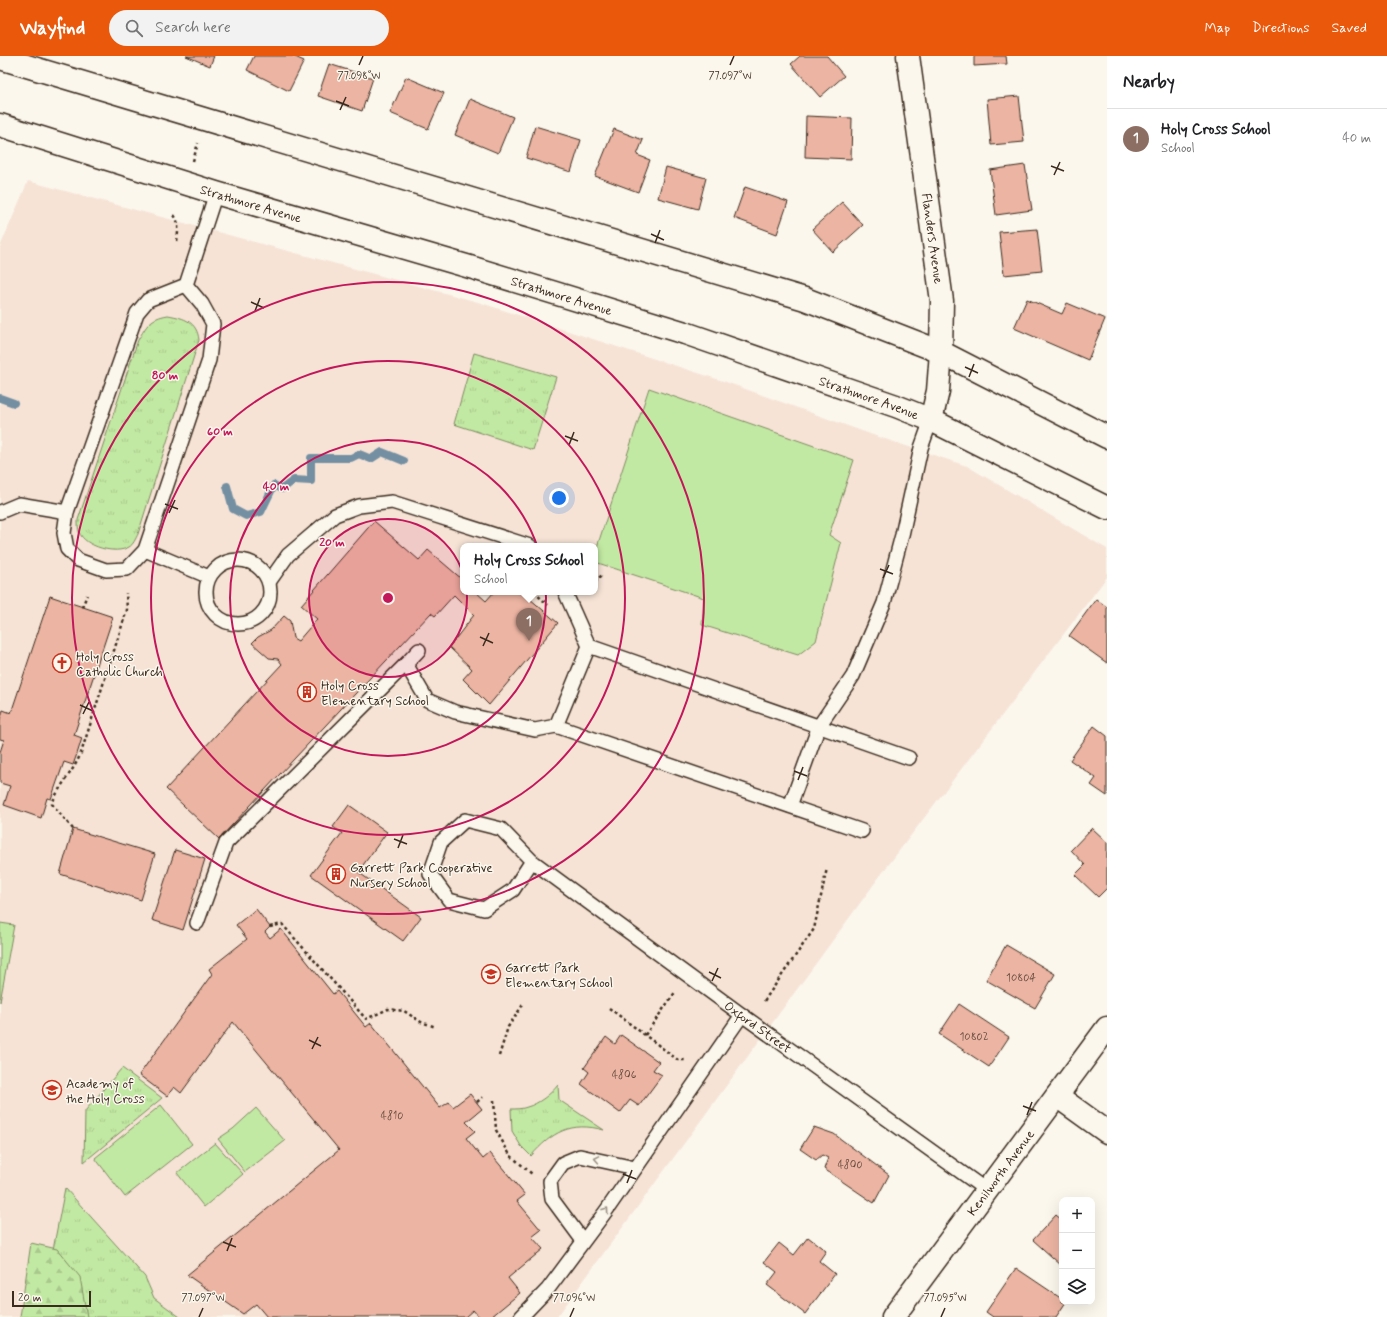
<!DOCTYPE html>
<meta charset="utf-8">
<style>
body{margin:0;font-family:Mynerve,sans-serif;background:#f2f2f2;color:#202124}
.controls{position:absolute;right:12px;bottom:12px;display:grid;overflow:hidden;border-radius:8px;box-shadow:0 4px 16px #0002}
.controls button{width:36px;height:36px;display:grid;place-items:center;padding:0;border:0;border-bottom:1px solid #e0e0e0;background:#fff;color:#202124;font:20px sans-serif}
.scale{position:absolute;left:12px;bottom:10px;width:79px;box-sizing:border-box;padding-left:4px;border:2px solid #3b2a1e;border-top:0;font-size:11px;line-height:14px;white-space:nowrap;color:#3b2a1e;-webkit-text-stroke:3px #fbf7ec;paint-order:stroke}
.you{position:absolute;left:559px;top:442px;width:14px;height:14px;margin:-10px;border:3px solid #fff;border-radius:50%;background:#1a73e8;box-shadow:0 0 0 6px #1a73e833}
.badge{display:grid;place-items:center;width:26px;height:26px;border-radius:50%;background:#ea580c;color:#fff;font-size:13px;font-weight:700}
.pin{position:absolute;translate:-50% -33px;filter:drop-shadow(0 1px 2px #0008)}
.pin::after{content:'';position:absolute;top:21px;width:14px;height:12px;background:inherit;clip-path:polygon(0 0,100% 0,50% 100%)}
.popup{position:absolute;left:460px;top:487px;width:138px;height:52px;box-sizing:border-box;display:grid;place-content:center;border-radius:8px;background:#fff;filter:drop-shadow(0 1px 3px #0005);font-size:13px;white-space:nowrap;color:#757577}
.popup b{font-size:15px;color:#202124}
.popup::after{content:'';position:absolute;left:50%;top:100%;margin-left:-8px;border:8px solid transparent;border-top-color:#fff}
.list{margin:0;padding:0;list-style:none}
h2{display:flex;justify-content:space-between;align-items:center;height:52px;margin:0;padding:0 16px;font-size:17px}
h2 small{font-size:13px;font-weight:400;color:#757577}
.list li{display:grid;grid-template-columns:26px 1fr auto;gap:12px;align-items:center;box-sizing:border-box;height:60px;padding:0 16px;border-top:1px solid #e0e0e0}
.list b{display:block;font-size:15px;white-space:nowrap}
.list p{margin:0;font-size:13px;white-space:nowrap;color:#757577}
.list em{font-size:13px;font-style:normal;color:#757577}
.icon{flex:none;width:22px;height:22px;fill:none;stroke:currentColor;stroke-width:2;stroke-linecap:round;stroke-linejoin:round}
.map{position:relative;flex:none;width:1107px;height:1261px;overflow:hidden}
header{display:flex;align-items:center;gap:24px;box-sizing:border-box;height:56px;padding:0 20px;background:#ea580c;color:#fff}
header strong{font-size:19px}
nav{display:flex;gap:22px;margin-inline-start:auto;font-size:14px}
.search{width:280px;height:36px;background:#f2f2f2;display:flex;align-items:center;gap:10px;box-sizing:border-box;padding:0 14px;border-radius:22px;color:#757577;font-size:15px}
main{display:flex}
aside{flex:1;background:#fff}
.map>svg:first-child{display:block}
</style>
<header>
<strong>Wayfind</strong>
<div class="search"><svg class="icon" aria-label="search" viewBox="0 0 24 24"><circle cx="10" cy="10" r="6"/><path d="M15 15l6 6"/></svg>Search here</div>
<nav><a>Map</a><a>Directions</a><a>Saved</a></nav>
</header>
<main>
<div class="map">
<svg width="1107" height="1261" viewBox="0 0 1107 1261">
<defs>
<pattern id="grass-tufts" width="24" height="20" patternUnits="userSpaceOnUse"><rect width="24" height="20" fill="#c2e9a3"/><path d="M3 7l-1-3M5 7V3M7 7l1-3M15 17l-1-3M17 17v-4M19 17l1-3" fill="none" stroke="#a8c88c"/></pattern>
<pattern id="forest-firs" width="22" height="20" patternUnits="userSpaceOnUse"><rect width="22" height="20" fill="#c2e9a3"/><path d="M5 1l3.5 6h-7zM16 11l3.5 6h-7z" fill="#a8c88c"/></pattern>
</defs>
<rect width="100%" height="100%" fill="#fbf7ec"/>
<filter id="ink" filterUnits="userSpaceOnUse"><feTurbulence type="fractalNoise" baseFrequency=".025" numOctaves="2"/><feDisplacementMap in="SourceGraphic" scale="8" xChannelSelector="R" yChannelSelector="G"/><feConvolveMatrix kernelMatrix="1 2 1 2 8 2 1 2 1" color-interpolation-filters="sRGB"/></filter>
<g filter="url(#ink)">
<path fill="#f6e3d6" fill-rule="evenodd" d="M28,125L478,246L726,326L873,379L967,410L1107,493V521L877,824L557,1261H180L154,1242L145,1220L40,1261H0V191ZM463,490H595V536H463Z"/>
<g fill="url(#grass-tufts)" stroke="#7e8a60">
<path d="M168,259C185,262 197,266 199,284L138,478C136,482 133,489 129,491C116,499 85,491 79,476C78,473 78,468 78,464L138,284C147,269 150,262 168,259Z"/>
<path d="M474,297L556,321L533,394L454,368Z"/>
<path d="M122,1012L162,1042L84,1106L85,1055Z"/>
<path d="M558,1029L559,1044L604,1074C571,1065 552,1076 531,1100L521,1090L512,1075L511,1053C516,1053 522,1053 527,1051C538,1048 551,1038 558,1029Z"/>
<path d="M65,1132L145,1221L154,1242L180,1261H40Z"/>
</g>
<path fill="url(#forest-firs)" stroke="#7e8a60" d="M31,1187L57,1193L80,1221L87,1261H20Z"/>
<g fill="#c2e9a3" stroke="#7e8a60">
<path d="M649,332L854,404L829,479L841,487L816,585L798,599L702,569L704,542L595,506V497Z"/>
<path d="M0,867L14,869L0,946Z"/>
<path d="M161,1049L192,1088L125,1141L95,1102Z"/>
<path d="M256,1052L285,1085L245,1116L218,1083L233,1073Z"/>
<path d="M215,1087L243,1118L204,1151L177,1117Z"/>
</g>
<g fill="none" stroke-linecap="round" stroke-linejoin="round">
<g stroke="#738fa1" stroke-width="8">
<path d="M0,342L14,347"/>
<path d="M227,430L233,453L246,460L261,456L274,429L282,433L294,424L311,425V402H351L359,398L371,403L382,396L404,405"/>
</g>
</g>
<g fill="#ecb4a2" stroke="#3b2a1e">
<path d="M186,0H214L210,10Z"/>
<path d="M254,0H293L304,5L289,35L247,14Z"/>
<path d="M800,0H827L844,20L820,41L791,8Z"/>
<path d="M974,0H1006L1007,8L974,10Z"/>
<path d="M329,8L373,22L362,55L318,40Z"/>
<path d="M406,21L444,37L428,73L390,57Z"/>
<path d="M1019,40L1024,86L991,89L987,43Z"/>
<path d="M470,43L513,61L498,97L455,79Z"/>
<path d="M806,60L852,62L851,103L805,101Z"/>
<path d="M535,70L581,84L571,116L526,102Z"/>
<path d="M614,73L643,84L637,99L650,104L638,136L595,120Z"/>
<path d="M1025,109L1032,154L996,159L990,114Z"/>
<path d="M666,111L706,122L698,153L658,142Z"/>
<path d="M745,131L788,146L777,178L734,162Z"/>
<path d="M842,146L863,169L833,196L812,173Z"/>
<path d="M1037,173L1042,215L1004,219L999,176Z"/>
<path d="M1027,243L1062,258L1067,247L1105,263L1088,304L1014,272Z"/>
<path d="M374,465L419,504L428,494L463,524V536H476L486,545L494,536H522L558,567L489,649L463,623L472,613L449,591L474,559L454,539L435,560L431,557L219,783L166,733L282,608L278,603L269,602L252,587L258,581L271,574L284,560L290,565L293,582L298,585L317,563L301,549Z"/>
<path d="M50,540L113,561L74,679L82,682L78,695L73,709L64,706L51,743L47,742L41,762L4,749L10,730L0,727V696L4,684L0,683V664L3,654L11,657Z"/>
<path d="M1096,543L1107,551V607L1069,580Z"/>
<path d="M1094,670L1107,680V740L1091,729L1096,722L1070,704Z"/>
<path d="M349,749L387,776L358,816L421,861L403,885L311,819L342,777L333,771Z"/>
<path d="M1092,772L1107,786V832L1098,841L1075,819L1085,809L1071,794Z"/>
<path d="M73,773L155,798L141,844L60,818Z"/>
<path d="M175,794L205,803L183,874L152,864Z"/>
<path d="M256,853L270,871L265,876L270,882L281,873L333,938L337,935L366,971L371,967L440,1052L449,1046L453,1051L470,1038L482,1053L466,1066L475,1075L466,1082L483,1103L490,1097L525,1139L517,1145L541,1174L532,1181L543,1193L508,1222L520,1237L491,1261H479L473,1254L465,1261H267L256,1248L243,1258L187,1219L339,1094L233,966L181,1037L174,1031L167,1040L139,1019L212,918L209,913L247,883L236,869Z"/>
<path d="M1006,889L1055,918L1035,952L986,924Z"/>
<path d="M959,948L1009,981L989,1011L939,978Z"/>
<path d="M621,979L659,1006L653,1014L662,1019L639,1050L630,1044L620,1057L581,1028L589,1016L584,1012L606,981L615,988Z"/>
<path d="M814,1071L834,1078L889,1119L874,1147L824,1113L828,1102L822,1099L816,1104L800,1093Z"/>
<path d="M1056,1159L1062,1164V1210L1033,1184Z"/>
<path d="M808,1181L826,1195L819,1205L835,1218L805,1258L767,1229L777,1216L764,1206L779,1187L794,1199Z"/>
<path d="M1016,1212L1062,1243V1246H1066L1056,1261H993L986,1256Z"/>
</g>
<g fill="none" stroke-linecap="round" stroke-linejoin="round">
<g stroke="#3b2a1e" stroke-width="16">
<g id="service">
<path d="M186,229L148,244L137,257L67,456L64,477L67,493L78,504L106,514L127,513L145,494L209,304L213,268L202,248L186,229L216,137"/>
<path d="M0,456L19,448L67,456"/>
<path d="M145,494L209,521"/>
<circle cx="238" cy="536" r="32"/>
<path d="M269,526L288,499L335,459L359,450L392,446L530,490"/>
<path d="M565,536L589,590"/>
<path d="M419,594L406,608L427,644L455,656L535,674L556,670"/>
<path d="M790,750L819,670L853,620L884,547L902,479L921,392L931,364"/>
<path d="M862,775L556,670L589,590L909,702"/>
<path id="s1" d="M532,805L513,834L484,853L449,844L430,818L441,786L465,764L501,773L532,805L742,959L986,1134"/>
<path d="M197,867L226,787L406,608"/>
<path d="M583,1185L552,1143L550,1125L563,1107L580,1100L635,1112"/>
<path d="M521,1261L548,1233L606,1155L742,959"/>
</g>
</g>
<g stroke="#3b2a1e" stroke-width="25">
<g id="minor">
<path d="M0,2L805,243L941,296L1107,381"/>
<path d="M1057,1040L1107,1076"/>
<path id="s2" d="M893,1261L1107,972"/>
</g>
</g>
<g stroke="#3b2a1e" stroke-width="25">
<g id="tertiary">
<path id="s3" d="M908,0L942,245L941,296L938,335L931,364"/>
</g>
</g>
<g stroke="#3b2a1e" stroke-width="25">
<g id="secondary">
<path id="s4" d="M0,69L216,137L470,211L685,277L896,350L931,364L1107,452"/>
</g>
</g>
<g stroke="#3b2a1e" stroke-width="2.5" stroke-dasharray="3 3" stroke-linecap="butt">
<path d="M193,105L198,87"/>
<path d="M174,159C180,167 178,175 177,186"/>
<path d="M595,526L602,519"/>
<path d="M534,536L548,549"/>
<path d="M82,551L87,539"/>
<path d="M73,773L52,748C59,729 74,715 81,697L127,554L126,537"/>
<path d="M270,871L282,868L366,963L388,953L404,955L421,966L436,971"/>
<path d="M764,945L814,873L827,812"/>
<path d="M609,952L678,1004H685"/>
<path d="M645,979L676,935"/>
<path d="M499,1000L508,971L524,947"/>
<path d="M494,1044L496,1074L510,1099L532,1118"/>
<path d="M477,1046L483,1041"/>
</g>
<use href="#service" stroke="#fbf7ec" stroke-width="13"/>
<use href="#minor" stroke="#fbf7ec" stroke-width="22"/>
<use href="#tertiary" stroke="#fbf7ec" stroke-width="22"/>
<use href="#secondary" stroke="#fbf7ec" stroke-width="22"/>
</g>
<defs><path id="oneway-chevron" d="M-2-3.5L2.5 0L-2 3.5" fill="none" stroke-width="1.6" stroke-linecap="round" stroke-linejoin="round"/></defs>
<g stroke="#9b9085">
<use href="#oneway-chevron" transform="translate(597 1103) rotate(-170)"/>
<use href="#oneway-chevron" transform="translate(606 1154) rotate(-54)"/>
</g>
</g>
<path fill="none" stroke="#3b2a1e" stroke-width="1.5" d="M359,9L363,0M730,9L734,0M336,45L349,50M340,54L346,41M1051,110L1064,115M1054,119L1060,106M651,178L664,184M655,187L660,174M251,246L264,252M255,255L260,242M965,311L978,317M969,321L974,308M565,380L578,385M569,389L574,376M165,448L178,453M169,457L175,444M880,513L893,518M883,522L889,509M480,581L493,587M483,590L489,577M80,649L93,655M83,658L89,646M794,715L807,720M798,724L803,711M394,783L407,788M398,792L403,779M709,916L721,922M712,925L718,912M309,984L321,990M312,993L318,981M1023,1050L1036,1055M1027,1059L1032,1046M623,1118L636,1123M627,1127L632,1114M223,1186L236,1191M227,1195L232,1182M199,1261L203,1252M570,1261L574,1252M941,1261L945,1252"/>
<circle cx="388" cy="542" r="79" fill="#c2185b" fill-opacity=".12"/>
<g fill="none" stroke="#c2185b" stroke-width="2">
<circle cx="388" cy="542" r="79"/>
<circle cx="388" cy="542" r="158"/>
<circle cx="388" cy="542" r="237"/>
<circle cx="388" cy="542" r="316"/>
</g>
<defs>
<g id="church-ring" transform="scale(1)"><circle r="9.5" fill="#fbf7ec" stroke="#c8321e" stroke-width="1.5"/><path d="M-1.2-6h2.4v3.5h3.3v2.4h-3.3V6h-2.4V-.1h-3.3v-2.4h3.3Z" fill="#c8321e"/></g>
<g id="building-ring" transform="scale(1)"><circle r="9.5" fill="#fbf7ec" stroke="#c8321e" stroke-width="1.5"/><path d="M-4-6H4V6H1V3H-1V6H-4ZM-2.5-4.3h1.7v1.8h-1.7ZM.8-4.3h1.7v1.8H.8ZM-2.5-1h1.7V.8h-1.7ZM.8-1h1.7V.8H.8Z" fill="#c8321e"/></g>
<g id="school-ring" transform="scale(1)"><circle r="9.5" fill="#fbf7ec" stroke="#c8321e" stroke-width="1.5"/><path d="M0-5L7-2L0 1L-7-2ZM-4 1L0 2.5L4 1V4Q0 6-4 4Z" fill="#c8321e"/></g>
</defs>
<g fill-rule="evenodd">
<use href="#church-ring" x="62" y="607"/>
<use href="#building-ring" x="307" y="636"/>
<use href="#building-ring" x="336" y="818"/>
<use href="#school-ring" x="491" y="918"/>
<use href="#school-ring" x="52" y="1034"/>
</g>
<g text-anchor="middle" stroke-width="3" stroke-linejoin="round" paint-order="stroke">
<g font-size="11" fill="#674c3f">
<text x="1021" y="925">10804</text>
<text x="974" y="984">10802</text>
<text x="624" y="1022">4806</text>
<text x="392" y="1063">4810</text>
<text x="850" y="1112">4800</text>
</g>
<g font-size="13" fill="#3b2a1e" stroke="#fbf7ec">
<text dy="5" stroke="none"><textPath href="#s4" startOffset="263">Strathmore Avenue</textPath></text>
<text dy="5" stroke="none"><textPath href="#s3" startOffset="184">Flanders Avenue</textPath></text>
<text dy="5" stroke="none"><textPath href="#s4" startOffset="587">Strathmore Avenue</textPath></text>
<text dy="5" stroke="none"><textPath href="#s4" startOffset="911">Strathmore Avenue</textPath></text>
<text dy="5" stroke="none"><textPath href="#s1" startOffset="566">Oxford Street</textPath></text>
<text dy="5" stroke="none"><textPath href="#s2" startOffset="180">Kenilworth Avenue</textPath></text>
</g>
<g font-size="13" fill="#3b2a1e" stroke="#fbf7ec" text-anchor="start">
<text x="76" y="605">Holy Cross<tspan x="76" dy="15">Catholic Church</tspan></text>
<text x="321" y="634">Holy Cross<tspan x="321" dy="15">Elementary School</tspan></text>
<text x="350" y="816">Garrett Park Cooperative<tspan x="350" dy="15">Nursery School</tspan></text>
<text x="505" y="916">Garrett Park<tspan x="505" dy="15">Elementary School</tspan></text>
<text x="66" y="1032">Academy of<tspan x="66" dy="15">the Holy Cross</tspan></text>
</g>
</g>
<g font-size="10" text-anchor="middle" fill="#3b2a1e" stroke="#fbf7ec" stroke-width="3" stroke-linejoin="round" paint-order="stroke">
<text x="359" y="23">77.098°W</text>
<text x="730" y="23">77.097°W</text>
<text x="203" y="1245">77.097°W</text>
<text x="574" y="1245">77.096°W</text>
<text x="945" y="1245">77.095°W</text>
</g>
<circle cx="388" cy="542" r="6" fill="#c2185b" stroke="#fbf7ec" stroke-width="2"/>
<g font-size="12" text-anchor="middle" font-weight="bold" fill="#c2185b" stroke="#fbf7ec" stroke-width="3" stroke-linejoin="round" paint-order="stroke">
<text x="165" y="323">80 m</text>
<text x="220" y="379">60 m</text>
<text x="276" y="434">40 m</text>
<text x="332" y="490">20 m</text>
</g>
</svg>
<div class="controls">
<button>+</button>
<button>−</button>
<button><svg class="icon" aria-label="layers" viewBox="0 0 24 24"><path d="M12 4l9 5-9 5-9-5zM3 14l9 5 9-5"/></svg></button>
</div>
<div class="scale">20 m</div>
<div class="you"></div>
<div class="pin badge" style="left:529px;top:585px;background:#8d6e63">1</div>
<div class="popup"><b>Holy Cross School</b>School</div>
</div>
<aside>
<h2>Nearby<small></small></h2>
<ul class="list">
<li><span class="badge" style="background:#8d6e63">1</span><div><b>Holy Cross School</b><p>School</p></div><em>40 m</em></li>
</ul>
</aside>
</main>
